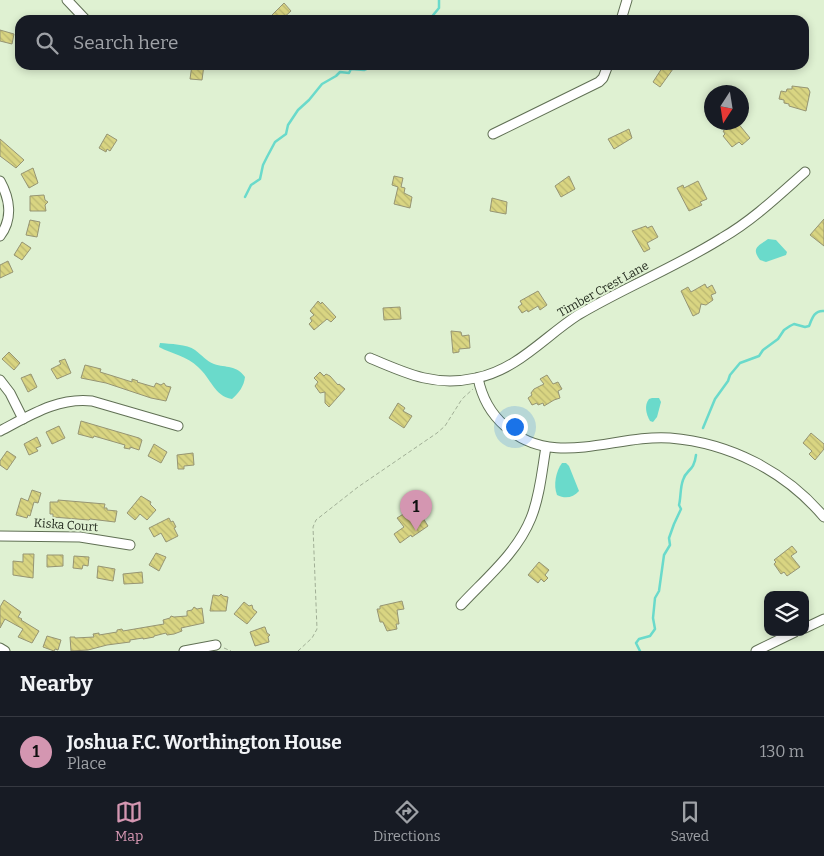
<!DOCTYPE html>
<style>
body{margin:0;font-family:Bitter,serif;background:#20242c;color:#f1f3f6}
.controls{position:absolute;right:15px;bottom:15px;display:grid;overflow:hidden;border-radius:10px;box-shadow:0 2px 8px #0003}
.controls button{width:45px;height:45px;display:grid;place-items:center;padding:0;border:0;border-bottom:1px solid #363941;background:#171b24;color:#f1f3f6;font:25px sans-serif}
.compass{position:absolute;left:704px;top:85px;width:45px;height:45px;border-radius:50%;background:#171b24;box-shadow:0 2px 8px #0003;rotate:192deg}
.you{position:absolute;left:514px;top:426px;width:18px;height:18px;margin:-12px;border:4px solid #fff;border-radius:50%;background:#1a73e8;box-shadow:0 0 0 8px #1a73e833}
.badge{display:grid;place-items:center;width:32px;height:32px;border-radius:50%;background:#d496b1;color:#111;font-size:16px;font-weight:700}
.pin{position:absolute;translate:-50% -41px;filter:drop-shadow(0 1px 2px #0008)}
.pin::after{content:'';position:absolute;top:26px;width:18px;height:15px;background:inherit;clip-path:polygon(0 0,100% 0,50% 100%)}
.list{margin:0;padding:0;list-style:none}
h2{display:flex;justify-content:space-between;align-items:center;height:65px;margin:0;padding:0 20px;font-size:21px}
h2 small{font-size:16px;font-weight:400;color:#9ea1a6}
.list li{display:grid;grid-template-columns:32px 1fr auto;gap:15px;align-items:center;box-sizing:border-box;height:70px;padding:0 20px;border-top:1px solid #363941}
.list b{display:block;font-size:19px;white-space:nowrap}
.list p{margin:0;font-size:16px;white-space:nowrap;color:#9ea1a6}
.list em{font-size:16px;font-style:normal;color:#9ea1a6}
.icon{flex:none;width:28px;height:28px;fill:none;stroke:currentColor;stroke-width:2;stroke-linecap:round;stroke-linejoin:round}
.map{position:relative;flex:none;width:824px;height:651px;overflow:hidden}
.search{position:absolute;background:#171b24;box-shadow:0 2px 8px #0003;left:15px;right:15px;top:15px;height:55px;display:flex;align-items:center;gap:12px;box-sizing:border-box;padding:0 18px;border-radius:15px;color:#9ea1a6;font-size:19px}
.sheet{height:135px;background:#171b24}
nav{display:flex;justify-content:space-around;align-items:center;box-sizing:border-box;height:70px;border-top:1px solid #363941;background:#171b24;font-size:14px;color:#9ea1a6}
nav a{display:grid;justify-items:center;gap:2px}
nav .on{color:#d496b1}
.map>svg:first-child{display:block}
</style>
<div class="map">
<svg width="824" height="651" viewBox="0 0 824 651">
<defs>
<pattern id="building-back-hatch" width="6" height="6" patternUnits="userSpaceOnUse" patternTransform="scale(1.25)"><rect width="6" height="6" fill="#d9d582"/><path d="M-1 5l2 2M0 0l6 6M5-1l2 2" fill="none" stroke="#bab770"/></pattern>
</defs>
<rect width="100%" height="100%" fill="#dff1d2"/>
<g fill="#6adacb">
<path d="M768,239L776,240L787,252L786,255L766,262L760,260C751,248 758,246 768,239Z"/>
<path d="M160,343C170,344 187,344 195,350C202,355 206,361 214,364C226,368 237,365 245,377C244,386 239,393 232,399C214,396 211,378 198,367C187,356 172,354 159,347Z"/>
<path d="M652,398H659L661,402L657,417L653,422L650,421C646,414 644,405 649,399Z"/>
<path d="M562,463H566L569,466L579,491C573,498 565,499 557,495C553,485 556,471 562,463Z"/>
</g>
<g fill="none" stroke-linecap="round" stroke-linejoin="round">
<g stroke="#6adacb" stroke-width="2.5">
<path d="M429,20L439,8V0"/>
<path d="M245,197L251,185L260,179L263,165L267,157L275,142L286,134L288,125L298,110L309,100L322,84L336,76L340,72L349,73L351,69L364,70L375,65"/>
<path d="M703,428L715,399L728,381L730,375L740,363L759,356L763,350L778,339L784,330L790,326L794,324L805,327L809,326C812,319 814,310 824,311"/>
<path d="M640,651L636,643L639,639L650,636L655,629L653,618L655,598L659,591L664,555L670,545L669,538L674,524L681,509L679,505C681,497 680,488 683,480C686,469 694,472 696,455"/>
</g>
</g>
<g fill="url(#building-back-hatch)" stroke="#969574">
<path d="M284,3L291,11L281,20H267Z"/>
<path d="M0,30L14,34L12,44L0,41Z"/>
<path d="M192,65H204L202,80L190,79Z"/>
<path d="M664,65H669L673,69L660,87L653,82Z"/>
<path d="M792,86L808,88L810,92L806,111L789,106V104L784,103V100L779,99L781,91L786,92L787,89H792Z"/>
<path d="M727,122H737L750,138L742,145L739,142L732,147L723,136L725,134L723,131L730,126Z"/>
<path d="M629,129L632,138L614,149L608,139Z"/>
<path d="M107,134L117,140L110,151L107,149L106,152L99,148Z"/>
<path d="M0,139L24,160L16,168L0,156Z"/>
<path d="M33,168L38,183L29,188L21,174Z"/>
<path d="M394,176L403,178L401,187L405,188L404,193L412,197L410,208L394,204L398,187L392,185Z"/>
<path d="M569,176L575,189L561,197L555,186Z"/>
<path d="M698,181L707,199L700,202L702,205L689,211L677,188L683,185L684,188Z"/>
<path d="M44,195L45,200L48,202L45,205L46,211H30V196Z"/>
<path d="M492,198L507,202L506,214L490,211Z"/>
<path d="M824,219V246L810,235Z"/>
<path d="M30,220L40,222L37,237L26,235Z"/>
<path d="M646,226L647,228L652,226L658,237L647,243L650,249L644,252L632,231Z"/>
<path d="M22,242L31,248L22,260L14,255Z"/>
<path d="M8,261L13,272L0,278V265Z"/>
<path d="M705,284L707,288L712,285L716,293L711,295L713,300L706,305L701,304L699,313L693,316L681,291L688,287L691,292Z"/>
<path d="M538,291L547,305L540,310L538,306L528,312L527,310L522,313L518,307L522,304L520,301Z"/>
<path d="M318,301L321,304L322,302L336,317L331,322L327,319L314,330L309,324L312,321L310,318L314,315L310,311Z"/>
<path d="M400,307L401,319L384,320L383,308Z"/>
<path d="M451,331L461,332L462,336L469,335L470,348L459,349V352L453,353Z"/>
<path d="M9,352L20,363L14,370L2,359Z"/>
<path d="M65,359L71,373L57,379L51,369L61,364L59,361Z"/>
<path d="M85,365L101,369L100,372L113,376L132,382V379L138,381L137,382L154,387L156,383L161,385L164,383L166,386L171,387L166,401L151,398L106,383L81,378Z"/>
<path d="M320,372L324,376L326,374L330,376L338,385L339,384L345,389L329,407L325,403V392L320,393L315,386L318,382L314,378Z"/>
<path d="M31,374L37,387L28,392L21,378Z"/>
<path d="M547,375L553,384L558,382L562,389L558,391L560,398L554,400L544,406L543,403L538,405L537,403L532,405L528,398L532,395L531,393L534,389L544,384L540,379Z"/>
<path d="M398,403L405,408L403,411L412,416L404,428L389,418Z"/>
<path d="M81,421L139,438L142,440L139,450L130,447V449L124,448L125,445L94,436L93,438L78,434Z"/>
<path d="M59,426L65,438L52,444L46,432Z"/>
<path d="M811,433L824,444V449L815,460L809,454L812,451L803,443Z"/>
<path d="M37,437L41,446L36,448L38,451L29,455L24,444Z"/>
<path d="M154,444L167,452L161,463L148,456Z"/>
<path d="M7,451L16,457L7,470L0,465V461Z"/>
<path d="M193,453L194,465L184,466V469H178L177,455Z"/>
<path d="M32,490L41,493L38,503L34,502L30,516L28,515L27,518L16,515L21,498L28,501Z"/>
<path d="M141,496L151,502L150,504L156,510L147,520L140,514L135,520L127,513Z"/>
<path d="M412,499L416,504L406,512L415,524L423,518L428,526L412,537L411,535L400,543L394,534L404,527L397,518L405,513L401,508Z"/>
<path d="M58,500L105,504L104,508H107V510L117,511L115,522L90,519L89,520L53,517V514H50V502H58Z"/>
<path d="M169,518L171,522L173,521L176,527L174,528L178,536L166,542L161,533L154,537L149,528Z"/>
<path d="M792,546L797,552L791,556L800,567L787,576L784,572L781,574L774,564L776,562L774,560Z"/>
<path d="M156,553L166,557L159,571L149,565Z"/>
<path d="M23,554H34L33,578L13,575V561L23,562Z"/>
<path d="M47,555H63V566L47,567Z"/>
<path d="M74,556L89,557L88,566L83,565L82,569L73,568Z"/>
<path d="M539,562L549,570L545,575L548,578L544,582L541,579L538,583L528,575Z"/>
<path d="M98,566L115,569L113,581L97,578Z"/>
<path d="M142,572L143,583L124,584L123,574Z"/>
<path d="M221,594L223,596L228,597L226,611H210L213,595L219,596Z"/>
<path d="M4,600L21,612L18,617L22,619L21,620L39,631L32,643L18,637L23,629L5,619L0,628V607Z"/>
<path d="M402,601L404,609L397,610L399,624H396L397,629L387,631L383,622H380L377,609H380V606Z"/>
<path d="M244,602L249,606L252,605L253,609L257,612L247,624L234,614Z"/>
<path d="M194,607L197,609L202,608L204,623L181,628L182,631L174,634L167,635L166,633L154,636V637L143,639V638L130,640V642L107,645L88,650L71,651L70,637H75V638L94,637L93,634L99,633V635L117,632V630L122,629L123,631L164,624L163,620L170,618L171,616L174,617L187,616V611L192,610Z"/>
<path d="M264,627H265L267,633L270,635L268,637L269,642L255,646L250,632Z"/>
<path d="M47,636L61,640L58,650L55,649L54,651L43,647Z"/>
</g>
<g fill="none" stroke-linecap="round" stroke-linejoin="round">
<g stroke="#607054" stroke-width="11">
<g id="minor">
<path d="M67,0L86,20"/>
<path d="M621,20L627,0"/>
<path d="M493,134L599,82L603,78L608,65"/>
<path d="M0,181C10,199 13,219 0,236"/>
<path d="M370,358C407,374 435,387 476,378C517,370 544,337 578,315C625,287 676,267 722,238C753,220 779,195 805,172"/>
<path d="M478,378C482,398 490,413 505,426C552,470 615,434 670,438C730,443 785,471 824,517"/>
<path d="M0,380L10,393L23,419"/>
<path d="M0,431C29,416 58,397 92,401L178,426"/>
<path d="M0,536L80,537L130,545"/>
<path d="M461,605C485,579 517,553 531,518C540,496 542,470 546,447"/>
<path d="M805,628L824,619"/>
<path d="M0,648L5,651"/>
<path d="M184,651L216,645"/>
<path d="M756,651L795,632"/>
</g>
</g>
<g stroke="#a1af96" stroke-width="1" stroke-dasharray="4 2.5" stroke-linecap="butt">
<path d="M224,648L231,651"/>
<path d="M298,651L312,638L317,629L313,527L316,520L358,487L437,433L445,426L462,399L473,389"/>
</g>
<use href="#minor" stroke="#fff" stroke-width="9"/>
</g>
<g text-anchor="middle" stroke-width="4" stroke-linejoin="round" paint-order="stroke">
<g font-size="12" fill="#252c20" stroke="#dff1d2">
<text transform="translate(603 289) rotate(-29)" y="4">Timber Crest Lane</text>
<text transform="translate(66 525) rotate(4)" y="4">Kiska Court</text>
</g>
</g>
</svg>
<div class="controls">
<button><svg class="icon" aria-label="layers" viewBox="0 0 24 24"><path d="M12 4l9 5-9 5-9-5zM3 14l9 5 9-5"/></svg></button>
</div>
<svg class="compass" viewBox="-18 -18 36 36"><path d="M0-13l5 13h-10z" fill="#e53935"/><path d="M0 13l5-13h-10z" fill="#9ea1a6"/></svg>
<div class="you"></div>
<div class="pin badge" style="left:416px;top:531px">1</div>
<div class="search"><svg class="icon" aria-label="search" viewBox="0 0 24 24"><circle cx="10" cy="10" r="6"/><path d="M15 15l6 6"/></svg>Search here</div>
</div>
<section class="sheet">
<h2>Nearby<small></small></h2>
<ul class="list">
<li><span class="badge">1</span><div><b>Joshua F.C. Worthington House</b><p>Place</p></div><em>130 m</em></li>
</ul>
</section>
<nav>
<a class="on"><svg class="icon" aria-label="map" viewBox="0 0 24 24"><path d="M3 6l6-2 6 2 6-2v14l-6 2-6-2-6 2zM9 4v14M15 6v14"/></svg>Map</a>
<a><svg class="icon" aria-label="directions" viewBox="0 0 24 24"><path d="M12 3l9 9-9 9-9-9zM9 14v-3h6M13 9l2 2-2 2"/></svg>Directions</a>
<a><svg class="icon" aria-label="saved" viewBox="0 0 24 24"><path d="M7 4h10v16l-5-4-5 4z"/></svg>Saved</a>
</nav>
